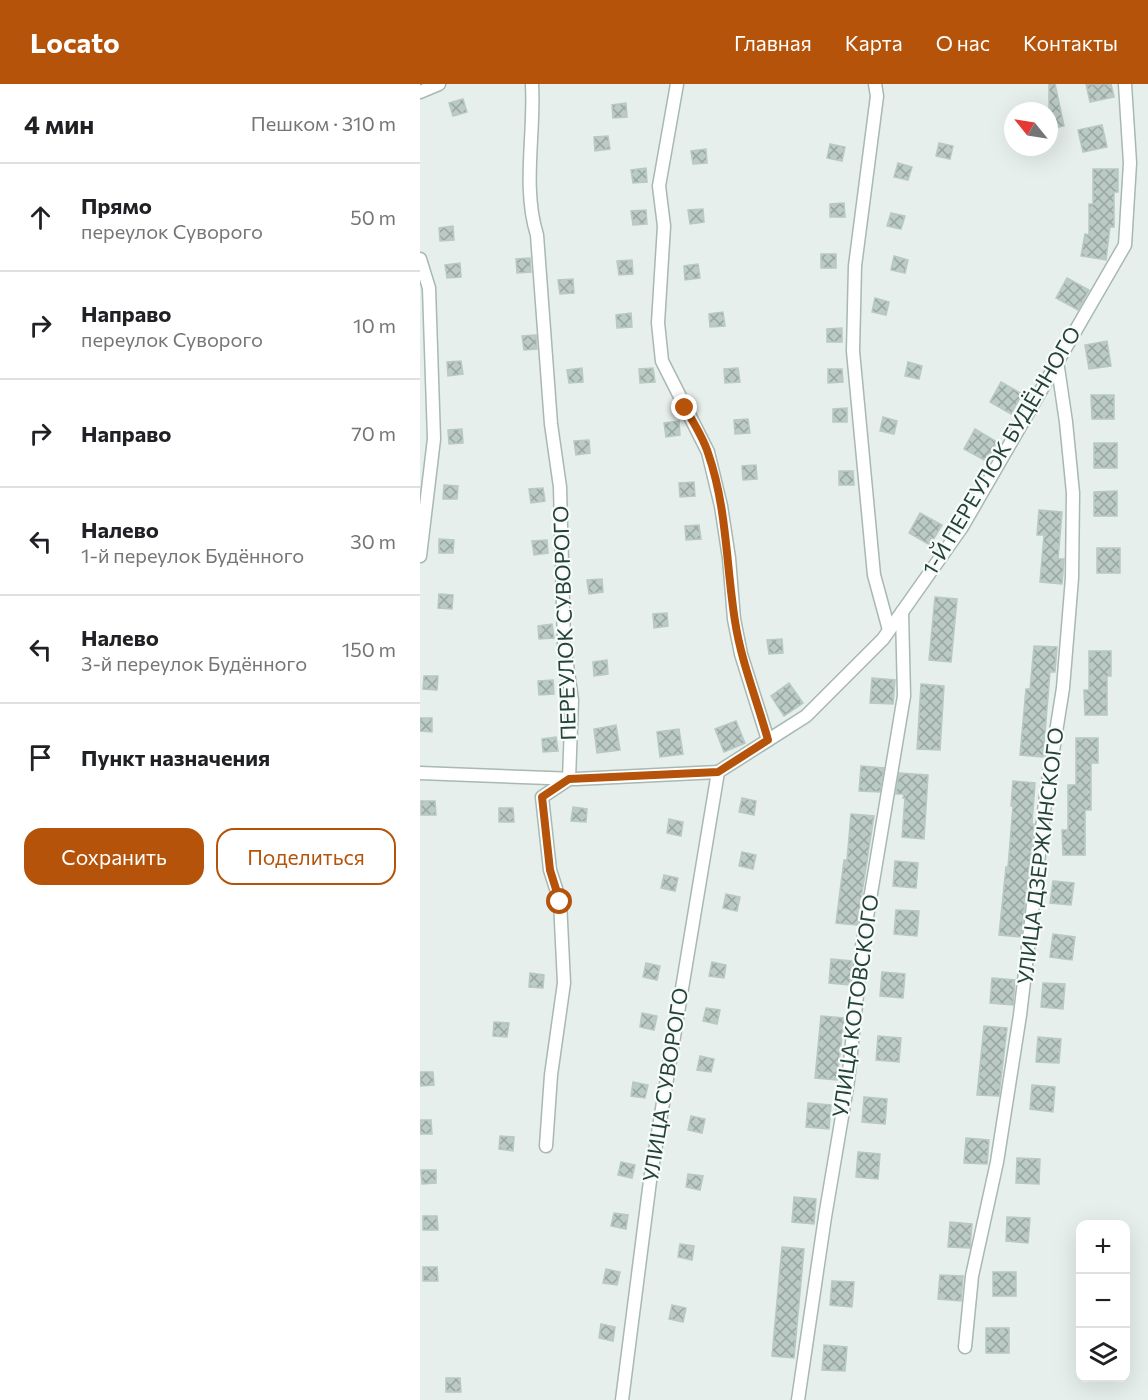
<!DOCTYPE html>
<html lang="ru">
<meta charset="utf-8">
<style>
body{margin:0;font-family:Commissioner,sans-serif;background:#f2f2f2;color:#202124}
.controls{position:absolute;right:18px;bottom:18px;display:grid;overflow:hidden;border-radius:12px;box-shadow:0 6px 24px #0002}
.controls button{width:54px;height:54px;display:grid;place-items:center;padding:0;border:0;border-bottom:2px solid #e0e0e0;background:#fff;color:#202124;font:30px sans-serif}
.compass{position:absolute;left:584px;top:18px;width:54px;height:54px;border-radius:50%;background:#fff;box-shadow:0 6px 24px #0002;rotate:300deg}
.stop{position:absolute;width:18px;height:18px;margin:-14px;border:4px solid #b45309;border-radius:50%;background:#fff}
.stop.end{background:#b45309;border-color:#fff;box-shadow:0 2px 6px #0008}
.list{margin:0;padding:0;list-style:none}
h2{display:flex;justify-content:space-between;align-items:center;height:78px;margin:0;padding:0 24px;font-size:26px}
h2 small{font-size:20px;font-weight:400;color:#757577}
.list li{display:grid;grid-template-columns:39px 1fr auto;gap:18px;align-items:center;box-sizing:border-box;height:108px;padding:0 24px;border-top:2px solid #e0e0e0}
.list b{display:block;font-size:22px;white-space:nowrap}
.list p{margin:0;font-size:20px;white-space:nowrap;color:#757577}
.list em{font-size:20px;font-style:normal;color:#757577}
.actions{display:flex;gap:12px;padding:18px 24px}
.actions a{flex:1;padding:14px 0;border:2px solid #b45309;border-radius:18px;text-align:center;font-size:21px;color:#b45309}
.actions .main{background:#b45309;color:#fff}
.icon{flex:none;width:33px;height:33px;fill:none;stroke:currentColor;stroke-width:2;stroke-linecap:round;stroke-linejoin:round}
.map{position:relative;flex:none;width:728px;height:1316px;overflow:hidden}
header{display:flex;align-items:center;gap:36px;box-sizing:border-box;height:84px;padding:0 30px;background:#b45309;color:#fff}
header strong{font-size:28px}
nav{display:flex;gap:33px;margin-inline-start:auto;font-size:21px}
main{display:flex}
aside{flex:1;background:#fff}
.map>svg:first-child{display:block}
</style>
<header>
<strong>Locato</strong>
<nav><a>Главная</a><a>Карта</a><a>О нас</a><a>Контакты</a></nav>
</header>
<main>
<aside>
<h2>4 мин<small>Пешком · 310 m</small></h2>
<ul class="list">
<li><svg class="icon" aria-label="ahead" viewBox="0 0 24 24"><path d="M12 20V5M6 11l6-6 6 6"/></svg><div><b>Прямо</b><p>переулок Суворого</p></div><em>50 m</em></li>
<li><svg class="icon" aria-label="right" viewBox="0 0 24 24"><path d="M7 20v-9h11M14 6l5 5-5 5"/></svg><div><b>Направо</b><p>переулок Суворого</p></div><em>10 m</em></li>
<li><svg class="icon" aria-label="right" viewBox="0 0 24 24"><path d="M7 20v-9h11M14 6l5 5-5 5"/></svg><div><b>Направо</b></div><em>70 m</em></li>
<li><svg class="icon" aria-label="left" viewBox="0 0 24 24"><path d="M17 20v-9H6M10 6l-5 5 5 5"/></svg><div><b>Налево</b><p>1-й переулок Будённого</p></div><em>30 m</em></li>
<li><svg class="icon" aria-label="left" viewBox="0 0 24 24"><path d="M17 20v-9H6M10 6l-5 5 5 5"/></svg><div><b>Налево</b><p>3-й переулок Будённого</p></div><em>150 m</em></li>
<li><svg class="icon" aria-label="arrive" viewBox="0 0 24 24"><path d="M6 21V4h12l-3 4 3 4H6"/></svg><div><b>Пункт назначения</b></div></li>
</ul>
<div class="actions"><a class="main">Сохранить</a><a>Поделиться</a></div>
</aside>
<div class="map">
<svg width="728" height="1316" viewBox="0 0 728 1316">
<defs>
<pattern id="building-cross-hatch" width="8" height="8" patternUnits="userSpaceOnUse" patternTransform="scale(1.5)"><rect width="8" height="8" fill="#bbcac4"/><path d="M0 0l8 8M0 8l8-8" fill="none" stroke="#98a6a0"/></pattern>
</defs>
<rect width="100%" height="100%" fill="#e6efeb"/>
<g fill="url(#building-cross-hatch)" stroke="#b8c9c2" stroke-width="1.5">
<path d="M629,0H635L644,42L629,45Z"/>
<path d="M666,0H691L694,13L670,18Z"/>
<path d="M43,15L47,28L33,32L29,19Z"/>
<path d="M206,19L207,33L193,34L192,21Z"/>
<path d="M682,41L687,63L663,68L658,46Z"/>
<path d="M188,52L190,65L175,67L174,53Z"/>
<path d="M519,59L533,62L530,75L516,72Z"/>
<path d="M410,60L425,63L422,77L407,74Z"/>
<path d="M286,65L287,79L273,80L271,67Z"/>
<path d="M478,79L492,83L488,96L474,93Z"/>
<path d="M226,84L227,98L213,99L211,86Z"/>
<path d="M673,85H698V108H694V143H690L686,176L661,172L665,150L669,151V120H673Z"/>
<path d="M424,119L425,133H410V120Z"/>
<path d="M283,125L284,138L270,140L268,126Z"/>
<path d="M226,126L227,140L213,141L211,127Z"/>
<path d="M471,129L485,132L481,145L467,142Z"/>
<path d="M33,142L34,156L20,157L19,144Z"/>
<rect x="401" y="170" width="15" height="14"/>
<path d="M474,172L488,176L485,189L471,186Z"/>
<path d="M110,174L111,188L97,189L96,175Z"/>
<path d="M212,176L213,190L199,191L197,177Z"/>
<path d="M40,179L41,193L27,194L25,181Z"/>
<path d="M278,180L280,194L265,196L264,182Z"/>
<path d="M647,194L669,206L658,226L636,214Z"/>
<path d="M153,195L154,209L140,210L138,196Z"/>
<path d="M455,214L469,218L466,231L452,228Z"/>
<path d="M303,228L305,242L290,243L289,230Z"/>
<path d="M211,229L212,243L197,244L196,231Z"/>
<path d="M422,244V258H407V245Z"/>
<path d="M116,251L117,265L104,266L102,252Z"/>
<path d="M687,257L691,282L669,285L665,261Z"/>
<path d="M41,277L43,290L28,292L27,278Z"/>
<path d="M488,278L502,282L499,295L485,292Z"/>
<path d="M162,284L163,298L149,299L147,286Z"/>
<path d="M233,284L235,298L220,299L219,285Z"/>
<path d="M318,284L320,298L305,299L304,285Z"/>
<path d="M408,285H422L423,298L408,299Z"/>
<path d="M581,298L602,310L591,330L570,318Z"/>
<path d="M671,311H694V335H672Z"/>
<path d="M427,324V338H413V325Z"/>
<path d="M463,333L477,337L474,350L460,347Z"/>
<path d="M328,335L330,349L315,350L314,336Z"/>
<path d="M259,337L260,351L246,353L244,339Z"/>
<path d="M42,345L43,359L29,360L28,346Z"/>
<path d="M555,345L577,358L566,377L544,365Z"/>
<path d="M169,356L170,369L156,371L154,357Z"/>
<rect x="674" y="359" width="23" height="25"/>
<path d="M336,381L337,395L323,396L322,382Z"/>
<path d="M419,387H433L434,401H419Z"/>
<path d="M274,398L275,412L260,413L259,399Z"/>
<path d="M24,401L38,402L37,415H23Z"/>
<path d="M123,404L125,417L111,419L109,405Z"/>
<path d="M697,407V432H674V408Z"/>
<path d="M619,426L642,428L638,475H644L642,500L620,498L624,451H617Z"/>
<path d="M500,429L522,441L510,461L489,449Z"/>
<path d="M279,441L281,455L266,456L265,442Z"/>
<path d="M19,455L34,456L33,469H19Z"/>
<path d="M127,456L128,469L114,471L112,457Z"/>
<rect x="677" y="464" width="23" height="25"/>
<path d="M182,495L183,508L169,510L167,496Z"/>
<path d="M19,510L33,511L32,525L18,524Z"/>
<path d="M515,513L537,515L531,578L509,576Z"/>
<path d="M247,529L248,542L234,544L233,530Z"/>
<path d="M132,540L134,554L119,555L118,542Z"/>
<path d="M362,555L363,569L349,570L347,556Z"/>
<path d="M614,562L637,563L635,588H630L623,673L600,671L606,605H610Z"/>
<path d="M669,567H691V592H687V631H665L664,606H669Z"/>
<path d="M187,576L188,590L174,592L173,578Z"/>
<path d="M4,592H18L17,606L3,605Z"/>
<path d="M452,594L475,596L473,620L450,619Z"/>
<path d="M133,596L134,610L119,611L118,597Z"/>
<path d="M369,599L383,619L364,632L351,612Z"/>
<path d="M501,600L524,602L520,666L497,665Z"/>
<path d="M0,634H12V648L0,647Z"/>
<path d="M316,637L325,659L304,668L295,645Z"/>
<path d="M196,641L200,666L177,669L174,645Z"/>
<path d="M259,645L263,670L240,673L237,648Z"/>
<path d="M136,653L138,667L123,668L122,655Z"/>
<path d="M656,654H678V679H671V726H665V771H643L642,746H648V701H656Z"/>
<path d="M441,682L464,684L460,708L439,707Z"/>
<path d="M479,689L508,691L504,755L482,753L485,714H483L484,710H476Z"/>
<path d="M593,697L615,699L612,740H614L613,750L601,853L579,851L586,783H588L593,722H591Z"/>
<path d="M322,714L336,717L334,731L319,728Z"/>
<path d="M1,717H15L16,731H1Z"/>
<path d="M153,723L167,725L166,738L151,737Z"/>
<path d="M79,724H93L94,738H79Z"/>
<path d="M431,730L454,732L437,841L416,839L424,776H427Z"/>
<path d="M249,735L263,738L261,752L247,749Z"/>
<path d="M322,768L336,771L333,785L319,782Z"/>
<path d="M475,777L498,779L496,804L473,802Z"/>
<path d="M244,791L258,794L255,807L241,804Z"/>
<path d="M633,797L654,799L651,821L630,819Z"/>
<path d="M306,810L320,813L317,827L303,824Z"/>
<path d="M476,826L499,827L497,852L474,850Z"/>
<path d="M633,850L655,853L652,876L630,873Z"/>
<path d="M411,875L432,877L430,901L409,899Z"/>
<path d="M292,878L306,881L304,894L289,892Z"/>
<path d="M226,879L240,882L237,896L223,893Z"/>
<path d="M462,888L485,890L483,914L460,912Z"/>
<path d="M110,889L124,891L123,904L109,903Z"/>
<path d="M572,894L595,896L593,921L570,919Z"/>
<path d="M623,899L645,900L643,925L621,923Z"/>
<path d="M286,924L300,926L297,940L283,937Z"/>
<path d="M222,929L237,932L234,946L220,943Z"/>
<path d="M401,932L424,934L417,996L395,994Z"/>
<path d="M74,938L89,939L87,953L73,952Z"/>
<path d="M564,942L587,944L579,1012L557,1011Z"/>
<path d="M458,952L481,954L479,978L456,976Z"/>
<path d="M618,953L641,955L639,979L616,978Z"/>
<path d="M280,972L294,975L291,988L277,986Z"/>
<path d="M0,988H13L14,1001L0,1002Z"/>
<path d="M213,998L228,1001L225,1014L211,1012Z"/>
<path d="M612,1001L635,1003L633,1028L610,1025Z"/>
<path d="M444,1013L467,1015L465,1040L442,1038Z"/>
<path d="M388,1019L411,1021L409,1045L386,1043Z"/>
<path d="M271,1032L285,1035L282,1049L268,1046Z"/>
<path d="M0,1036H11L12,1050H0Z"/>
<path d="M80,1052L94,1053L93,1067L79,1065Z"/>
<path d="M546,1054L569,1056L567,1080L544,1079Z"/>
<path d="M438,1068L460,1070L458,1095L436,1093Z"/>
<path d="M597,1074L620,1075L619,1100L596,1099Z"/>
<path d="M201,1078L215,1081L212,1094L198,1091Z"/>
<path d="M1,1086H16V1099L2,1100Z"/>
<path d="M268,1090L283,1092L280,1106L266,1103Z"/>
<path d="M374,1113L396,1115L394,1140L372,1138Z"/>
<path d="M194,1129L208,1131L206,1145L191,1142Z"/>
<path d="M3,1132H17L18,1146H3Z"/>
<path d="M587,1133L610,1134L608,1159L586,1157Z"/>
<path d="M530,1138L552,1140L550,1164L528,1163Z"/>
<path d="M260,1160L274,1162L272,1176L258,1173Z"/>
<path d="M362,1163L384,1165L374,1274L352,1272Z"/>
<path d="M3,1183H17L18,1197H3Z"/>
<path d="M186,1185L200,1188L197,1201L183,1199Z"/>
<rect x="573" y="1188" width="23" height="24"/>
<path d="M520,1191L543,1192L541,1217L518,1215Z"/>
<path d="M412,1197L434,1198L432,1223L410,1221Z"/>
<path d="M252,1221L266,1224L263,1238L249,1235Z"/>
<path d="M181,1240L195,1243L193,1257L179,1254Z"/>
<rect x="566" y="1244" width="23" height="25"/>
<path d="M404,1261L427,1263L425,1287L402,1286Z"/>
<path d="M26,1294H40L41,1308H26Z"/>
</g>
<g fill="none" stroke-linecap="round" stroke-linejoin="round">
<g stroke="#a8b8b2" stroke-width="15">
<g id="street">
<path d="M112,0C115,49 102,103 117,151L131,340L140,403L144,560L152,616L149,695L122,713L130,786L140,817L144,899L131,991L126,1062"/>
<path d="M257,0L239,102L244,142L238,239L242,277L288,368L301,422L309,474L314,535L321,570L348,656"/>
<path d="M455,0L457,12L435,182L433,267L454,491L469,546"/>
<path d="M0,8L19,0"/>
<path d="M0,175L9,204L14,355L0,472"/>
<path d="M0,689L156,695L298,688L386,632L463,555L542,443L705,161L710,79L705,0"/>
<path d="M545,1263L552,1192L577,1078L600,931L626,711L643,604L652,494L653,409L646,338L637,277"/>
<path d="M202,1316L230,1097L298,688"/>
<path d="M378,1316L405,1133L428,997L442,863L484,612L482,528"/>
</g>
</g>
<use href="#street" stroke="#fff" stroke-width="12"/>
</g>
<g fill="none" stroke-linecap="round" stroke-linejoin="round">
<path stroke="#b45309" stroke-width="8" d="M140,818L130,786L122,713L149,695L298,688L348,656C337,616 321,577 315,537C306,481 307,423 288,369C283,353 273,338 265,324"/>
</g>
<g text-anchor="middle" stroke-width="4.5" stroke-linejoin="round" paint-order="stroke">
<g font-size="21" fill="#24423a" stroke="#f7fbf9">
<text transform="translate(582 367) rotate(-59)" y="7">1-Й ПЕРЕУЛОК БУДЁННОГО</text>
<text transform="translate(145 539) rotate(-92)" y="7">ПЕРЕУЛОК СУВОРОГО</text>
<text transform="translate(621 772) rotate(-83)" y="7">УЛИЦА ДЗЕРЖИНСКОГО</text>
<text transform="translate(436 922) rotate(-82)" y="7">УЛИЦА КОТОВСКОГО</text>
<text transform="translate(246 1001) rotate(-81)" y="7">УЛИЦА СУВОРОГО</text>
</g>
</g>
</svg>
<div class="controls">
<button>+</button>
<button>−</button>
<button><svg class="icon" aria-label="layers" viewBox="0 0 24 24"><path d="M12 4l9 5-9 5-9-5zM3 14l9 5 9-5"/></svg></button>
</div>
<svg class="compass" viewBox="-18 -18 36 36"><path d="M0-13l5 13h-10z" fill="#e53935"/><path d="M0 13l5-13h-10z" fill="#757577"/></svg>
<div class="stop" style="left:140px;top:818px"></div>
<div class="stop end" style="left:265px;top:324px"></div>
</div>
</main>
